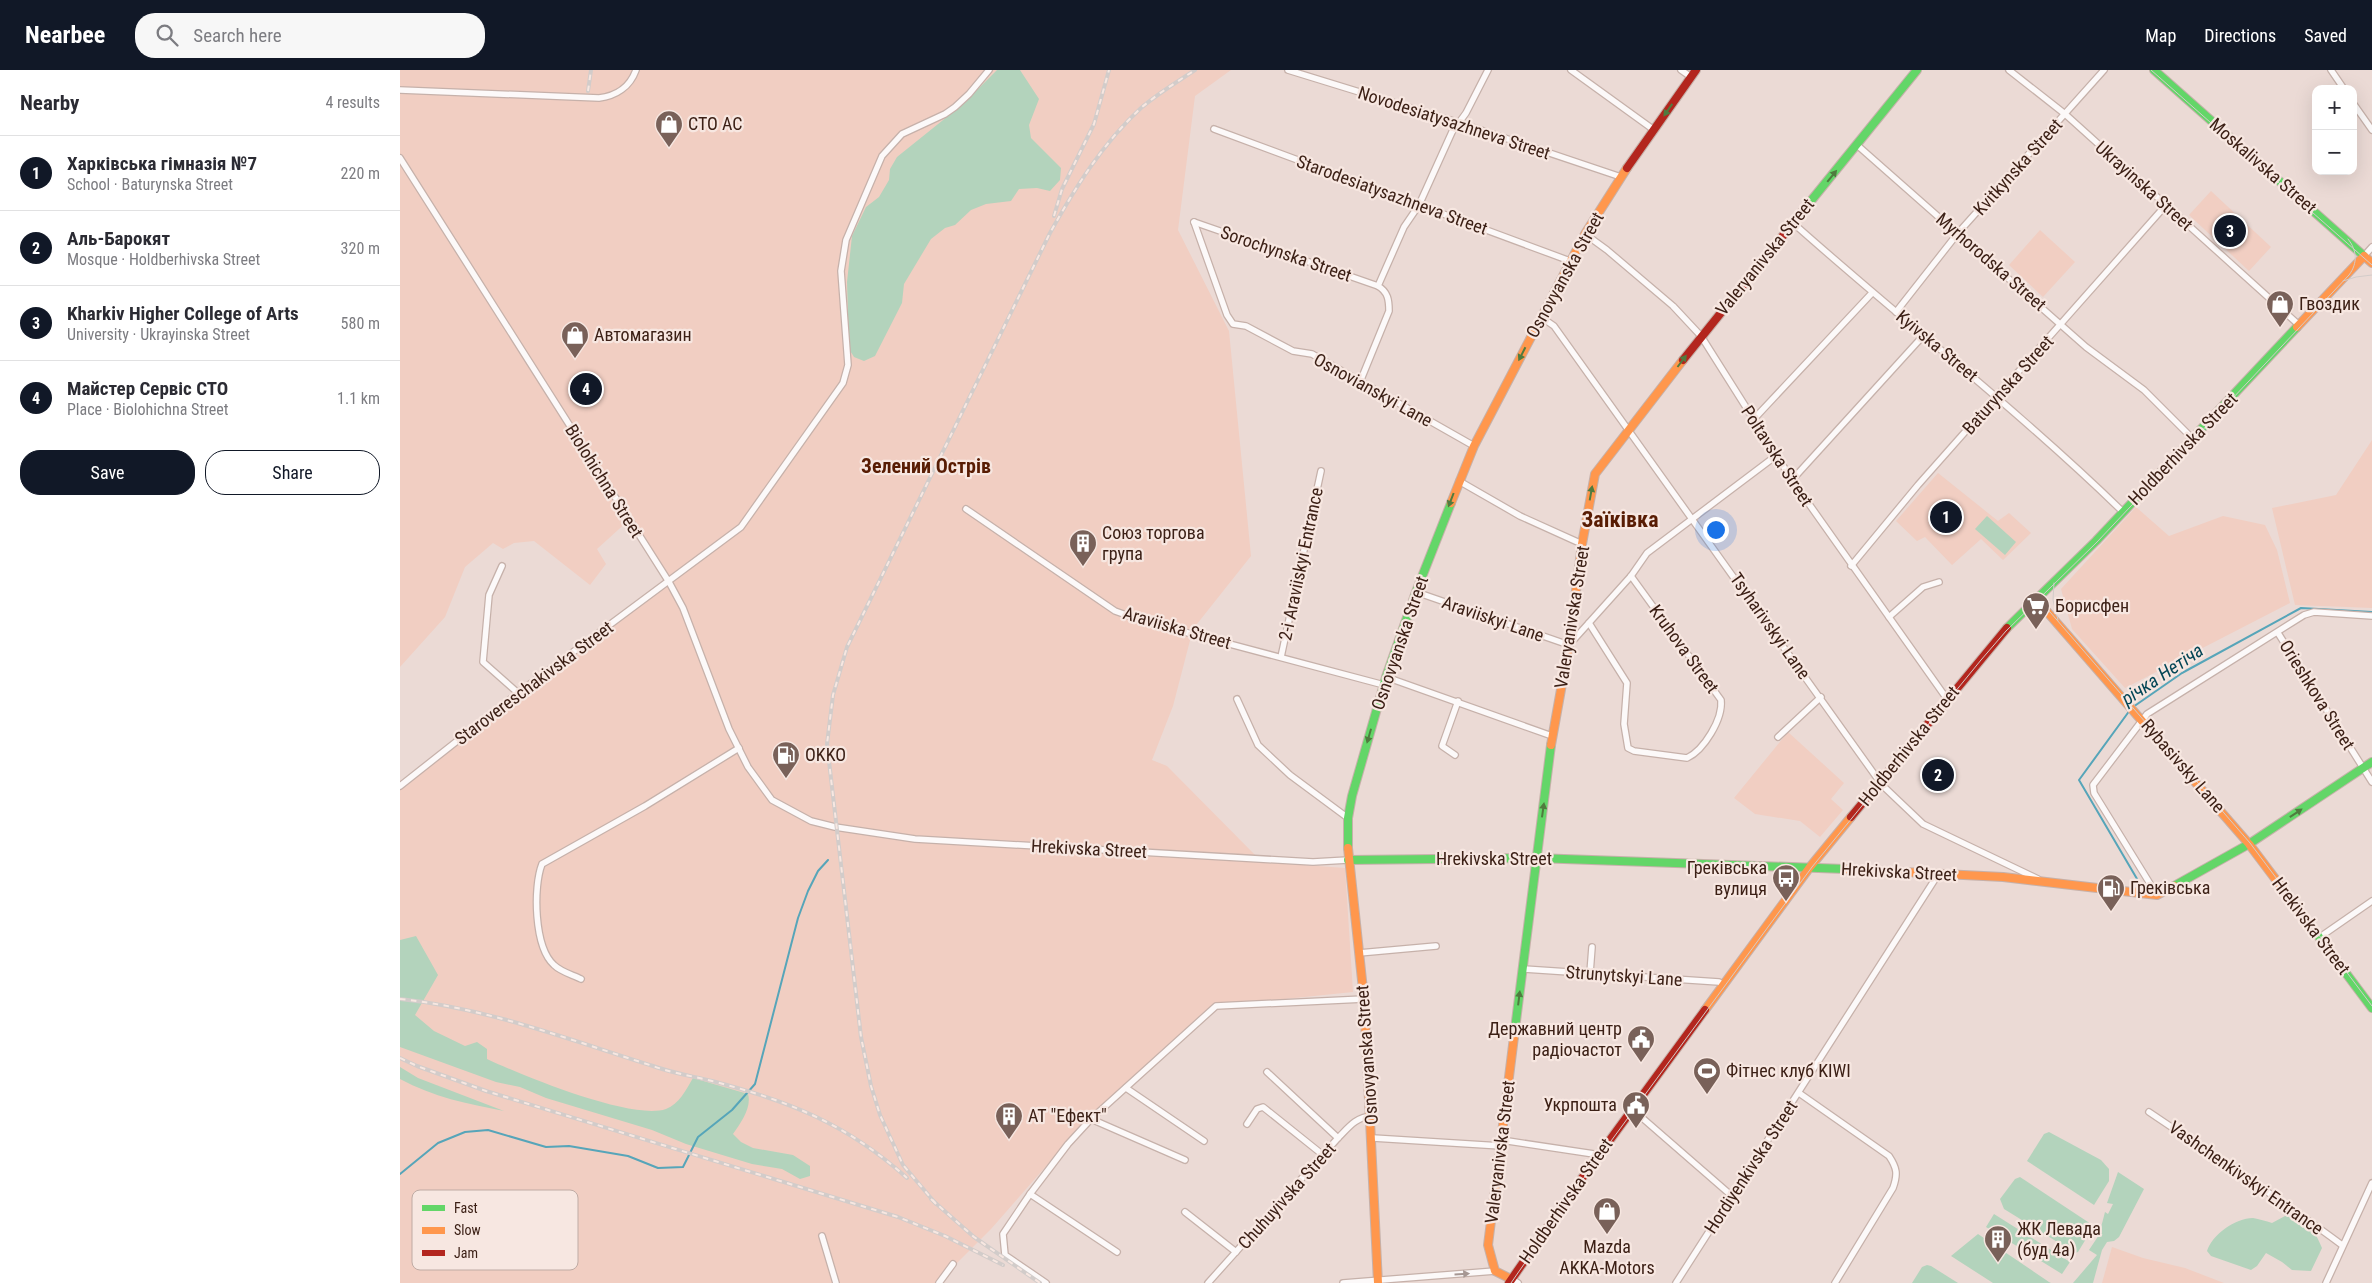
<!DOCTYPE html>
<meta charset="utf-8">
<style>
body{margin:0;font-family:"Roboto Condensed",sans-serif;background:#f7f7f7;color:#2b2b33}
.controls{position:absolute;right:15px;top:15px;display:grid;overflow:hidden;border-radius:10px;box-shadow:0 5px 20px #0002}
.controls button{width:45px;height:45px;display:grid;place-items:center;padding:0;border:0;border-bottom:1px solid #e1e1e2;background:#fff;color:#2b2b33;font:25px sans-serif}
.you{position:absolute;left:1315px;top:459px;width:18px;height:18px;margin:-12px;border:4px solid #fff;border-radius:50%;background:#1a73e8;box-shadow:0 0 0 8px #1a73e833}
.badge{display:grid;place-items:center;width:32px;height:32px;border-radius:50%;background:#111827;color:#fff;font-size:16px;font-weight:700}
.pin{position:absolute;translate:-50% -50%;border:2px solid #fff;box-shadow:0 1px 5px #0006}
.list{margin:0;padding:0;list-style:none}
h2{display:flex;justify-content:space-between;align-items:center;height:65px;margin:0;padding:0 20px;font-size:21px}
h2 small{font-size:16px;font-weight:400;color:#7c7c81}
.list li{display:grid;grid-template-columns:32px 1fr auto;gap:15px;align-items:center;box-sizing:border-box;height:75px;padding:0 20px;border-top:1px solid #e1e1e2}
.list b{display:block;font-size:19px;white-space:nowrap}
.list p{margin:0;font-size:16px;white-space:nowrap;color:#7c7c81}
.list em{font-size:16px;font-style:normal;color:#7c7c81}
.actions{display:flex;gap:10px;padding:15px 20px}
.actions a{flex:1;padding:11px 0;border:1px solid #111827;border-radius:20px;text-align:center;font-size:18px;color:#111827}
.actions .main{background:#111827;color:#fff}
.icon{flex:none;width:28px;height:28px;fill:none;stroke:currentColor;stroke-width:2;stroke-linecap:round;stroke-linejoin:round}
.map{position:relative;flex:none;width:1972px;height:1213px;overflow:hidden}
header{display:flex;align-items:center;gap:30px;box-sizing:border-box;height:70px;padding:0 25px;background:#111827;color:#fff}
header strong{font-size:24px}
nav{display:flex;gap:28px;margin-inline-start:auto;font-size:18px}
.search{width:350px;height:45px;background:#f7f7f7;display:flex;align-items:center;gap:12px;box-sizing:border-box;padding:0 18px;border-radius:20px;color:#7c7c81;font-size:19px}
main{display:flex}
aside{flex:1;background:#fff}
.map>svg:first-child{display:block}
</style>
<header>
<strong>Nearbee</strong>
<div class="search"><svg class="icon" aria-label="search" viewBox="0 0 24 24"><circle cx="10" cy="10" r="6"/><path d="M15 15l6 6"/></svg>Search here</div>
<nav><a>Map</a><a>Directions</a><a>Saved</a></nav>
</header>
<main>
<aside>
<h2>Nearby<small>4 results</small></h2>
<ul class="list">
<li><span class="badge">1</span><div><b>Харківська гімназія №7</b><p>School · Baturynska Street</p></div><em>220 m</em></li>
<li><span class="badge">2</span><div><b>Аль-Барокят</b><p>Mosque · Holdberhivska Street</p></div><em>320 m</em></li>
<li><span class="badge">3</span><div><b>Kharkiv Higher College of Arts</b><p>University · Ukrayinska Street</p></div><em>580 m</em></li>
<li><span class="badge">4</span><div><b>Майстер Сервіс СТО</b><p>Place · Biolohichna Street</p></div><em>1.1 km</em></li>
</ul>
<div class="actions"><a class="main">Save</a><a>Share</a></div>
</aside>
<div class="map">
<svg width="1972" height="1213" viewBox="0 0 1972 1213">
<rect width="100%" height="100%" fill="#ebdad5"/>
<g fill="#f1cec2">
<path d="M0,0H831L795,26L778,160L829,261L851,486L793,559L773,636L752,690L767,696L862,792L945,798L953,922L816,936L726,1018L689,1047L591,1159L537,1213H0V716L268,512L229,450L197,479L206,494L190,515L134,471L114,473L103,479L93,473L65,497L45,547L0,597Z"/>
<path d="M1811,121L1871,177L1849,201L1789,145Z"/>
<path d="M1640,160L1675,192L1643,227L1609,195Z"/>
<path d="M1972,370V538L1895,535L1872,438L1936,425Z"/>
<path d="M1538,403L1598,451L1609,443L1631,463L1603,490L1581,469L1552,495L1525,467L1517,471L1496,451Z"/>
<path d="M1736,437L1769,466L1823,446L1865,455L1877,480L1890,533L1725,618L1672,559L1661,519Z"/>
<path d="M1388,662L1444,713L1431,729L1443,740L1420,767L1400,751L1355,744L1334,728Z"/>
<path d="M1712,1177L1743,1188L1785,1198L1824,1213H1702Z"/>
</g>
<g fill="#b3d3bc">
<path d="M597,0H620L639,29L629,55L631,68L661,98L660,110L650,121L637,118L619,119L611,131L586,134L571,140L555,155L545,158L531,169L504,214L502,233L475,286L464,291L454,287L449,279L447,212L452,166L466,137L479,127L489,110L490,99L497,87L563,34Z"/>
<path d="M1587,446L1616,472L1605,485L1575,459Z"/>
<path d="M16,866L38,905L15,945L34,961L65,976L77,972L87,979V989C121,1005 232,1051 266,1039C279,1034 286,1020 293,1008L348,1024C352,1037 341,1053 333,1064L341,1072L353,1078L393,1085L410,1096V1106L400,1109L382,1099L352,1094L286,1074L252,1060L146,1028L120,1017L96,1012L0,977V870Z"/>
<path d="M0,997L18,1008L104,1041C68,1034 33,1027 0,1009Z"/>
<path d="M1649,1062L1701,1090L1709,1099V1111L1694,1135L1627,1091L1644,1064Z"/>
<path d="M1718,1102L1744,1119L1719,1167L1714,1171L1707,1172L1702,1180L1693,1213H1673L1697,1185L1689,1180L1699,1165L1705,1142L1708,1144L1713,1134L1707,1133Z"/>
<path d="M1620,1107L1691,1154L1692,1159L1678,1182L1675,1183L1604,1139L1600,1129L1615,1109Z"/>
<path d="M1594,1144L1670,1192L1662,1204L1586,1157Z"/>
<path d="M1885,1146C1906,1149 1914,1158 1922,1178L1911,1201L1892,1200L1882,1192L1866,1183L1857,1196L1851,1200L1811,1186L1807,1181C1812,1165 1835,1148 1853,1148C1859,1149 1866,1151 1872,1153Z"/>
<path d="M1578,1164L1649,1212L1651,1213H1593L1551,1186Z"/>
<path d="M1527,1195L1531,1196L1558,1213H1512L1522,1197Z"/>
</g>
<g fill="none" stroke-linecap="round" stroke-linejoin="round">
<g stroke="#56a5b9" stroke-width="2">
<path d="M1733,637L1782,603L1901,538L1972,542"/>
<path d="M1730,640L1679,710L1740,814"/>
<path d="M0,1104L38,1073L65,1062L88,1060L146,1077L169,1076L228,1086L258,1098L283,1097L298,1067L332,1040L355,1014L398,848L408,821L418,801L428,790"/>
</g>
<g stroke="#c6b1aa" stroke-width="8">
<g id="street">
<path d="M888,0L1060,53L1221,107"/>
<path d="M1171,0L1254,60"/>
<path d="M1281,0L1291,7"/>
<path d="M1609,0L1665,44L1899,255"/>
<path d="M1931,0L1944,19"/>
<path d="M0,20L199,28C216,26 230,17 236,0"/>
<path d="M1953,33L1972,60"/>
<path d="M814,59L1170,191"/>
<path d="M1457,75L1686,277L1744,320L1793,369"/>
<path d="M0,88L269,512L283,538L329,659L348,697L372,730L411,751L435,757L515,769L913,792L948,790"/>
<path d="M794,152L827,245L833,254L846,256L893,281L912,284L1074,376"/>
<path d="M794,152L978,216"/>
<path d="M1393,153C1502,250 1618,340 1723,442"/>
<path d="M1185,164L1207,180L1273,236L1301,266L1392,410L1547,629"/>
<path d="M1964,186L1972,177"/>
<path d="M1496,242L1558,163L1704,0"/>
<path d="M1141,247L1154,256L1482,715L1523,754L1638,809"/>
<path d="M960,312L989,241C989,230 988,222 978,216L1004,157L1019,135L1052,62L1066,43L1088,0"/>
<path d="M1353,350L1472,223"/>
<path d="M1392,410L1523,266"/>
<path d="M1059,411L1120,446L1182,474"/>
<path d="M566,439L715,541L743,551L984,615"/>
<path d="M102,496L89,525L83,592L118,623"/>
<path d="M1451,496L1518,415L1766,135"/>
<path d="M1016,522L1169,575L1231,506L1247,483L1377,385"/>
<path d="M1489,547L1523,517L1539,512"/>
<path d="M1189,553L1227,613L1224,654L1228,678L1234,681L1287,688C1304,680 1323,649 1321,630L1231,506"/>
<path d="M1878,563L1972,712"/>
<path d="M881,587L921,401"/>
<path d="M986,607L1152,666"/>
<path d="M837,629L858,675L890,705L948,748"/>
<path d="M1378,667L1421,627"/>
<path d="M1055,685L1042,676L1058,631"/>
<path d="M0,716L118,623L341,457L443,313L448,295L441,201L446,170L482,86L502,64L545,44L555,37L569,24L589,0"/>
<path d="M1757,825L1694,723L1693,715L1747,644L1904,545L1914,542L1972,546"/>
<path d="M1920,867L1972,831"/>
<path d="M959,883L1036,876"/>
<path d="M1123,899L1319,912L1323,915"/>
<path d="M1190,903L1192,877"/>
<path d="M181,909C173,905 161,902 154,895C134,877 133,817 142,794L245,736L339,678"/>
<path d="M867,1002L938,1068"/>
<path d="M726,1018L804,1071"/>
<path d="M1399,1023L1489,1086C1497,1098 1498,1104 1493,1118L1435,1213"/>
<path d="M1232,1039L1332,1126"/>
<path d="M1749,1042C1814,1086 1879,1128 1942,1175"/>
<path d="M691,1049L785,1090"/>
<path d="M847,1054L857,1039L863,1037L923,1085"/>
<path d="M973,1068L1101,1076L1108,1071L1194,1084L1198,1087"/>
<path d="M630,1124L717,1182"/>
<path d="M785,1142L836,1182"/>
<path d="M422,1166L436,1213"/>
<path d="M1111,1209L1118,1213"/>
<path d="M539,1213L553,1194"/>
<path d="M646,1213L605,1185L603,1164L630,1124L668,1074L691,1049L816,936L964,929"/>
<path d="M808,1213L938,1068C948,1058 956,1047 971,1046"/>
<path d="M943,1213L1095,1201"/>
<path d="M1276,1213L1539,803"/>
<path d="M1926,1213L1972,1113"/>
</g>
</g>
<g stroke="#c6b1aa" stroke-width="10">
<g id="fast">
<path d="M1754,0L1964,186"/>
<path d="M1406,137L1517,0"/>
<path d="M1607,558L1696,471L1897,257"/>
<path d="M948,778V748L952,726L986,607L1016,522L1051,433"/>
<path d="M948,790L1136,788L1445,799"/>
<path d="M1774,816L1849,774L1972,692"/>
<path d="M1910,855L1972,938"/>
<path d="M1114,967L1151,675"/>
</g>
</g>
<g stroke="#c6b1aa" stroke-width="10">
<g id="slow">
<path d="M1897,257L1964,186L1972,193"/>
<path d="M1051,433L1074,376L1185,164L1227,98"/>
<path d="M1636,529L1849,774L1910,855"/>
<path d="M1151,675L1169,575L1182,474L1195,404L1283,290"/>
<path d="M948,778L964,929L978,1213"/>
<path d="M1445,799L1603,807L1757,825L1774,816"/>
<path d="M1305,940L1410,797L1451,747"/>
<path d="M1111,1209L1095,1201L1088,1175L1114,967"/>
</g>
</g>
<g stroke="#c6b1aa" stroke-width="10">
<g id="jam">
<path d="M1227,98L1296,0"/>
<path d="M1283,290L1406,137"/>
<path d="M1451,747L1607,558"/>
<path d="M1109,1213L1177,1115L1305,940"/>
</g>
</g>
<use href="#street" stroke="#fcf9f9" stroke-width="5.5"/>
<use href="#fast" stroke="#63d668" stroke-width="8"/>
<use href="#slow" stroke="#ff974d" stroke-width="8"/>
<use href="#jam" stroke="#b3261e" stroke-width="8"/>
<g stroke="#d2ccca" stroke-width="1">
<path d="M1751,0L1972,195"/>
<path d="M1943,211L1956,207L1972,205"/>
<path d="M1654,513L1653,530L1658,550"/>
<path d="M1628,538L1640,537L1650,542L1850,773L1972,936"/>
<path d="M1111,1213L1178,1116L1412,797L1581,590L1606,561L1697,472L1949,205C1958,193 1957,180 1948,169"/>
</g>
<g stroke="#d2ccca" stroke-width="4">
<g id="rail">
<path d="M188,21L191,0"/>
<path d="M654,146L662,119L694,54L709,0"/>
<path d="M0,929C87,938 170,970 253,996C272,1003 292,1006 312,1011C389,1031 447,1054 507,1108"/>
<path d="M0,988L17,996L86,1021L498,1147L545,1166L603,1195"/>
<path d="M531,1129L574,1167L640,1213"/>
<path d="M536,1134L503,1095L480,1045L471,1016L461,967L427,674L433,625L447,577L650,163C675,118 702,74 741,38C757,24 777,12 795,0"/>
</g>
</g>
<use href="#rail" stroke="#f7e7e1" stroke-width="2" stroke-dasharray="5.5" stroke-linecap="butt"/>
</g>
<defs><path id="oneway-solid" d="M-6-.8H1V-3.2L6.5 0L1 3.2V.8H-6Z" transform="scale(1.25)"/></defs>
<g fill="#507b3f">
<use href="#oneway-solid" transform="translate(1268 40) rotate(125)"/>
<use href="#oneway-solid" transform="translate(1432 106) rotate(-51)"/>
<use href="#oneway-solid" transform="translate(1122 284) rotate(117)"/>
<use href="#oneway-solid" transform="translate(1282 291) rotate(-53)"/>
<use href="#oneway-solid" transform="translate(1191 423) rotate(-80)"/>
<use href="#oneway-solid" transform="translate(1051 430) rotate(111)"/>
<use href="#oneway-solid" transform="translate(969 666) rotate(106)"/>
<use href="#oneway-solid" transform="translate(1143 740) rotate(-82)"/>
<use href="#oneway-solid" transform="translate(1896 743) rotate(-34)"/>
<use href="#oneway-solid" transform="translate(1119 928) rotate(-83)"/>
</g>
<use fill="#a69793" href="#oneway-solid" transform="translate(1062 1204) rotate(-4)"/>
<defs>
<g id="shop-pin" transform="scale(1.4375)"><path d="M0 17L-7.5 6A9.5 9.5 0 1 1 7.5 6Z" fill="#796159" stroke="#f7e7e1"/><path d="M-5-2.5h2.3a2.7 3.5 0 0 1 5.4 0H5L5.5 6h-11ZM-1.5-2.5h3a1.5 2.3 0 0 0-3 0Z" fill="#fff"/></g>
<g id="building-pin" transform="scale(1.4375)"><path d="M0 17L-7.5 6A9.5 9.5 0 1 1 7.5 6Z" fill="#796159" stroke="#f7e7e1"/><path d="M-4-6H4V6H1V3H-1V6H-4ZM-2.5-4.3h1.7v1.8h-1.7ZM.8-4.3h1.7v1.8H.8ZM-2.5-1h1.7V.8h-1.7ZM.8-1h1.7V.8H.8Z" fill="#fff"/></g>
<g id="supermarket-pin" transform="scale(1.4375)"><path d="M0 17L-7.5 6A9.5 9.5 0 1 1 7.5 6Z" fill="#796159" stroke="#f7e7e1"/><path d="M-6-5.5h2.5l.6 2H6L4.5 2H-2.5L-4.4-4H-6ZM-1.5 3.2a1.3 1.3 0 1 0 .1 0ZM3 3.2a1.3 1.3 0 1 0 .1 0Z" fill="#fff"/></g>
<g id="fuel-pin" transform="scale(1.4375)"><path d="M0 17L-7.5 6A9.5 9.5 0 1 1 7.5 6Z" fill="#796159" stroke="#f7e7e1"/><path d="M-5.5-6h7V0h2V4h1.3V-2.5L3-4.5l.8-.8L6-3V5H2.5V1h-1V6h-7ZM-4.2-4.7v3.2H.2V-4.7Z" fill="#fff"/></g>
<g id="bus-pin" transform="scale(1.4375)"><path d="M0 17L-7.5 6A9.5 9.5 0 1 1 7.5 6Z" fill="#796159" stroke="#f7e7e1"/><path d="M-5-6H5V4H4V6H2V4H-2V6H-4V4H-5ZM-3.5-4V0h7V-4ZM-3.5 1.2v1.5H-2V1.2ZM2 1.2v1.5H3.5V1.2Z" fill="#fff"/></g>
<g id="civic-pin" transform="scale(1.4375)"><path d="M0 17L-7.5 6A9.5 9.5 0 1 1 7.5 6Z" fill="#796159" stroke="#f7e7e1"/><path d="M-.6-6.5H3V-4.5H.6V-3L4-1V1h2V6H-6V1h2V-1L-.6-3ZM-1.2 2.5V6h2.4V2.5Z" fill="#fff"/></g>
<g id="stadium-pin" transform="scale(1.4375)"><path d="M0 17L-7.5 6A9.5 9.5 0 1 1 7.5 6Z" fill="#796159" stroke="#f7e7e1"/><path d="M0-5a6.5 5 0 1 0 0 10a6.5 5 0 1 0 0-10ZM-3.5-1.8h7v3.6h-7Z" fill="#fff"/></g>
</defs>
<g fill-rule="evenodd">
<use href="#shop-pin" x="269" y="54"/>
<use href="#shop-pin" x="1880" y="234"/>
<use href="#shop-pin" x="175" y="265"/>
<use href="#building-pin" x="683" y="473"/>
<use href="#supermarket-pin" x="1636" y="536"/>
<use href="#fuel-pin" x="386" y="685"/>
<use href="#bus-pin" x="1386" y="808"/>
<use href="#fuel-pin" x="1711" y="818"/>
<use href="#civic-pin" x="1241" y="969"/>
<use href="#stadium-pin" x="1307" y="1001"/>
<use href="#civic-pin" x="1236" y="1035"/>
<use href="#building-pin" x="609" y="1046"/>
<use href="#shop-pin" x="1207" y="1141"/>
<use href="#building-pin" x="1598" y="1169"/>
</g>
<g text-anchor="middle" stroke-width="4.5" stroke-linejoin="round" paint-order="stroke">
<g font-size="18" fill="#3c2016" stroke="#f7e7e1">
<text transform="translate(1054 53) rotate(18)" y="6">Novodesiatysazhneva Street</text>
<text transform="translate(1863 96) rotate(41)" y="6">Moskalivska Street</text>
<text transform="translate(1618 97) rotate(-48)" y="6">Kvitkynska Street</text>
<text transform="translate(1744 116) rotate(42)" y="6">Ukrayinska Street</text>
<text transform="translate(992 125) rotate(20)" y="6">Starodesiatysazhneva Street</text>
<text transform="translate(886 184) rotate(19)" y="6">Sorochynska Street</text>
<text transform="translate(1365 187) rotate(-51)" y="6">Valeryanivska Street</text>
<text transform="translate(1591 192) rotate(41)" y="6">Myrhorodska Street</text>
<text transform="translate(1165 205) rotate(-61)" y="6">Osnovyanska Street</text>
<text transform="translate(1537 276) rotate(40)" y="6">Kyivska Street</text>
<text transform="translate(1608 315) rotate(-48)" y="6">Baturynska Street</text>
<text transform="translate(973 320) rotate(29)" y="6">Osnovianskyi Lane</text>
<text transform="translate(1783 379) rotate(-46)" y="6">Holdberhivska Street</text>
<text transform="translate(1377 386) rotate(57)" y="6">Poltavska Street</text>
<text transform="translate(204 411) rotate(58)" y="6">Biolohichna Street</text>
<text transform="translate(901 494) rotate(-78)" y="6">2-i Araviiskyi Entrance</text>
<text transform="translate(1172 547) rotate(-81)" y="6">Valeryanivska Street</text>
<text transform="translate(1093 549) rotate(19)" y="6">Araviiskyi Lane</text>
<text transform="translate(1370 556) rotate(55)" y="6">Tsyharivskyi Lane</text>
<text transform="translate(777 558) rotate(16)" y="6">Araviiska Street</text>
<text transform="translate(1000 573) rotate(-71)" y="6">Osnovyanska Street</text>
<text transform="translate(1284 579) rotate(54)" y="6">Kruhova Street</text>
<text transform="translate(134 613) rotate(-37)" y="6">Starovereschakivska Street</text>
<text transform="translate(1917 625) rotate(58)" y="6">Orieshkova Street</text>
<text transform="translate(1509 676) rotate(-51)" y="6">Holdberhivska Street</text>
<text transform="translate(1783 696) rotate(49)" y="6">Rybasivsky Lane</text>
<text transform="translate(689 779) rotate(3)" y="6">Hrekivska Street</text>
<text x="1094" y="795">Hrekivska Street</text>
<text transform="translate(1499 802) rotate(3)" y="6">Hrekivska Street</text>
<text transform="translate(1911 856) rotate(53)" y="6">Hrekivska Street</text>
<text transform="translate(1224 906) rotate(4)" y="6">Strunytskyi Lane</text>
<text transform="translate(967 985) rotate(-94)" y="6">Osnovyanska Street</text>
<text transform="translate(1100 1082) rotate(-83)" y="6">Valeryanivska Street</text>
<text transform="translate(1351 1097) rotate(-57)" y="6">Hordiyenkivska Street</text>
<text transform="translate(1846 1108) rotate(35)" y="6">Vashchenkivskyi Entrance</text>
<text transform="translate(887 1126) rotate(-48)" y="6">Chuhuyivska Street</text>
<text transform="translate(1166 1131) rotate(-55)" y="6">Holdberhivska Street</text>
</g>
<g font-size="18" fill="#3c2016" stroke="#f7e7e1" text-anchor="start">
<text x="288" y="60">СТО АС</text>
<text x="1899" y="240">Гвоздик</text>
<text x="194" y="271">Автомагазин</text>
<text x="702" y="469">Союз торгова<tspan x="702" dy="21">група</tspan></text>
<text x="1655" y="542">Борисфен</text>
<text x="405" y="691">OKKO</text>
<text x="1367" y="804" text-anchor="end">Греківська<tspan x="1367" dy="21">вулиця</tspan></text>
<text x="1730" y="824">Греківська</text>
<text x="1222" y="965" text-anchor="end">Державний центр<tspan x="1222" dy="21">радіочастот</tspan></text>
<text x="1326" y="1007">Фітнес клуб KIWI</text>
<text x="1217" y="1041" text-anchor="end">Укрпошта</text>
<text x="628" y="1052">АТ "Ефект"</text>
<text x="1617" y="1165">ЖК Левада<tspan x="1617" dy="21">(буд 4а)</tspan></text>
<text x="1207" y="1183" text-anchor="middle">Mazda<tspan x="1207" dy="21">AKKA-Motors</tspan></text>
</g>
<g font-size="19" font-style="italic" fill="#044656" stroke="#f7e7e1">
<text transform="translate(1762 604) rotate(-34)" y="7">річка Нетіча</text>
</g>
<g font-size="20" font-weight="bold" fill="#581c03" stroke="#f7e7e1">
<text x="526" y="403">Зелений Острів</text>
</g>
<g font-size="22" font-weight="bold" fill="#581c03" stroke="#f7e7e1">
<text x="1220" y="457">Заїківка</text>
</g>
</g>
<rect x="12" y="1120" width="166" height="80" rx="8" fill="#f7e7e1" stroke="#bfaba4" stroke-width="1"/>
<rect x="22" y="1135" width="23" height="6" fill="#63d668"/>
<rect x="22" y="1157" width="23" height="7" fill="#ff974d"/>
<rect x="22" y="1180" width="23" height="6" fill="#b3261e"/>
<g font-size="14" fill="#3c2016">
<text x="54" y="1143">Fast</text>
<text x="54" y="1165">Slow</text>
<text x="54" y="1188">Jam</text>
</g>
</svg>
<div class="controls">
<button>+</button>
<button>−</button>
</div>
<div class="you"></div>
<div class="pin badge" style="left:1546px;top:447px">1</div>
<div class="pin badge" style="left:1538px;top:705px">2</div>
<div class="pin badge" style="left:1830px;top:161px">3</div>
<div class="pin badge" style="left:186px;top:319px">4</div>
</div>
</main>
